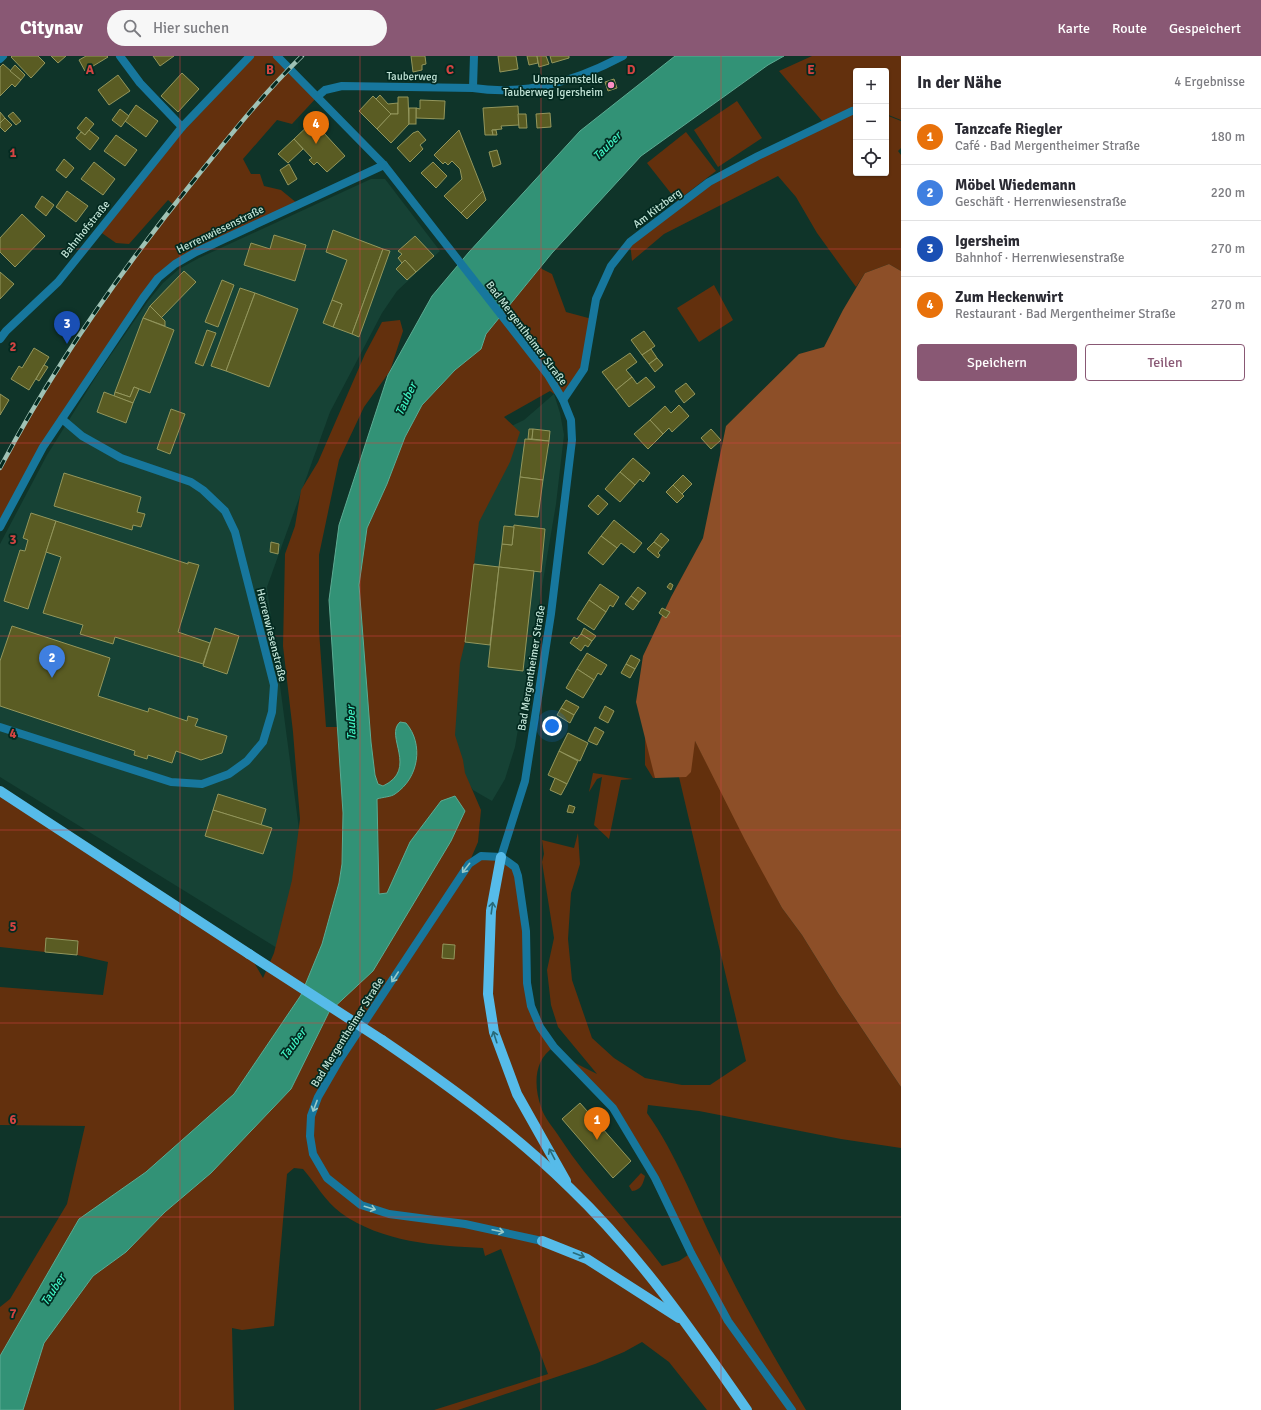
<!DOCTYPE html>
<html lang="de">
<meta charset="utf-8">
<style>
body{margin:0;font-family:Signika,sans-serif;background:#f7f7f7;color:#2b2b33}
.controls{position:absolute;right:12px;top:12px;display:grid;overflow:hidden;border-radius:4px;box-shadow:0 1px 3px #0004}
.controls button{width:36px;height:36px;display:grid;place-items:center;padding:0;border:0;border-bottom:1px solid #e1e1e2;background:#fff;color:#2b2b33;font:20px sans-serif}
.you{position:absolute;left:552px;top:670px;width:14px;height:14px;margin:-10px;border:3px solid #fff;border-radius:50%;background:#1a73e8;box-shadow:0 0 0 6px #1a73e833}
.badge{display:grid;place-items:center;width:26px;height:26px;border-radius:50%;background:#895874;color:#fff;font-size:13px;font-weight:700}
.pin{position:absolute;translate:-50% -33px;filter:drop-shadow(0 1px 2px #0008)}
.pin::after{content:'';position:absolute;top:21px;width:14px;height:12px;background:inherit;clip-path:polygon(0 0,100% 0,50% 100%)}
.list{margin:0;padding:0;list-style:none}
h2{display:flex;justify-content:space-between;align-items:center;height:52px;margin:0;padding:0 16px;font-size:17px}
h2 small{font-size:13px;font-weight:400;color:#7c7c81}
.list li{display:grid;grid-template-columns:26px 1fr auto;gap:12px;align-items:center;box-sizing:border-box;height:56px;padding:0 16px;border-top:1px solid #e1e1e2}
.list b{display:block;font-size:15px;white-space:nowrap}
.list p{margin:0;font-size:13px;white-space:nowrap;color:#7c7c81}
.list em{font-size:13px;font-style:normal;color:#7c7c81}
.actions{display:flex;gap:8px;padding:12px 16px}
.actions a{flex:1;padding:9px 0;border:1px solid #895874;border-radius:4px;text-align:center;font-size:14px;color:#895874}
.actions .main{background:#895874;color:#fff}
.icon{flex:none;width:22px;height:22px;fill:none;stroke:currentColor;stroke-width:2;stroke-linecap:round;stroke-linejoin:round}
.map{position:relative;flex:none;width:901px;height:1354px;overflow:hidden}
header{display:flex;align-items:center;gap:24px;box-sizing:border-box;height:56px;padding:0 20px;background:#895874;color:#fff}
header strong{font-size:19px}
nav{display:flex;gap:22px;margin-inline-start:auto;font-size:14px}
.search{width:280px;height:36px;background:#f7f7f7;display:flex;align-items:center;gap:10px;box-sizing:border-box;padding:0 14px;border-radius:22px;color:#7c7c81;font-size:15px}
main{display:flex}
aside{flex:1;background:#fff}
.map>svg:first-child{display:block}
</style>
<header>
<strong>Citynav</strong>
<div class="search"><svg class="icon" aria-label="search" viewBox="0 0 24 24"><circle cx="10" cy="10" r="6"/><path d="M15 15l6 6"/></svg>Hier suchen</div>
<nav><a>Karte</a><a>Route</a><a>Gespeichert</a></nav>
</header>
<main>
<div class="map">
<svg width="901" height="1354" viewBox="0 0 901 1354">
<rect width="100%" height="100%" fill="#0f3429"/>
<g fill="#164235">
<path d="M371,123H385L440,195L397,235L382,257L330,356L267,531L302,796L282,895L0,721V488L47,399L99,316L148,245L163,227L179,213L199,202Z"/>
<path d="M554,338L560,357L564,379L556,448L515,691L505,723L492,745L473,734L458,711L452,689L463,516L501,375L524,364Z"/>
</g>
<g fill="#63300d">
<path d="M250,0H277L318,40L292,68L277,64L243,103L251,118H260L264,130L281,134L298,148L196,196L158,222L43,391L0,469V412L6,400C58,312 113,231 174,149L168,144L129,188L116,187L99,175L137,128Z"/>
<path d="M812,0H901V64L886,58V15H856V53L851,54L823,66L779,15Z"/>
<path d="M737,45L762,82L718,111L694,74Z"/>
<path d="M856,54V117H886V59L901,65V92L898,95L901,99V215L889,208L865,217L856,231L817,177L796,141L778,120L664,178L632,205L630,186L709,126L852,55Z"/>
<path d="M686,76L716,115L677,145L647,107Z"/>
<path d="M540,212L552,218L566,256L592,263L584,313L563,344L550,335L504,361L520,376L510,406L479,466L465,586L460,607L455,679L463,704L465,717L481,754L478,786L469,807L481,800L515,811L531,950L554,991C533,1004 534,1031 541,1051C544,1062 554,1072 560,1082C590,1128 629,1166 662,1210L679,1205L691,1197L613,1052L563,1001L597,1018L558,971L551,949L547,914L554,882L542,806L544,798L542,784L574,792L578,777L580,808L571,837L568,883L572,924L592,982L614,1002L645,1022L682,1029H710L746,1005L679,721H686L683,719L653,722L645,709V646L650,598L782,852L802,879L838,937L901,1031V1092L841,1083L699,1055L648,1049L647,1057C676,1098 693,1144 715,1189C742,1246 773,1300 806,1354H707L669,1306L642,1286L624,1296L595,1308L458,1354H434L548,1318L501,1193L485,1200L483,1192C436,1190 381,1186 341,1157C325,1145 316,1128 303,1113L294,1112L287,1118L274,1270L242,1274L232,1272L234,1354H23L43,1287L93,1220L126,1196L165,1156L211,1117L291,1033L329,956L373,915L370,818L379,813L377,743L371,686L359,529L367,472L387,428L405,381L422,349L455,314L481,293L486,278Z"/>
<path d="M714,229L733,264L699,286L677,252Z"/>
<path d="M400,264L403,275L390,315L364,351L339,404L319,499V575L326,671H337L343,757L342,808L339,827L322,888L301,939L234,1038L146,1116L79,1163L0,1300V1251L10,1243L67,1148L85,1070L0,1069V931L103,939L108,906L77,899L78,885L46,882L45,896L0,891V735L249,898L263,922L274,897L292,824L300,763L293,676L283,590L285,498L295,470L301,434L318,406L365,298L382,266Z"/>
<path d="M593,717L633,723L621,724L609,783L594,769L602,721L597,723L589,736Z"/>
<path d="M641,1117L645,1120C643,1128 641,1134 632,1135L629,1130Z"/>
</g>
<path fill="#8d4f28" d="M889,208L901,215V1031L838,937L802,879L782,852L745,784L695,685L691,716L686,721L655,722L636,646L643,600L671,541L703,482L726,370L799,298L824,291L843,254L865,217Z"/>
<path fill="#329276" stroke="#5dab93" d="M675,0H784L768,9L641,100L552,197L486,278L481,293L455,314L422,349L405,381L387,428L367,472L359,529L371,686L375,719L378,728L383,730C419,713 384,680 400,666L406,667C424,688 419,722 395,738C391,741 383,741 377,743L379,838L387,837L410,786L441,745L455,740L465,755L451,785L373,915L329,956L291,1033L211,1117L165,1156L126,1196L93,1220L44,1287L23,1354H0V1300L79,1163L146,1116L234,1038L301,939L322,888L339,827L342,808L343,757L329,544L339,469L388,319L432,240L469,196L580,75Z"/>
<g fill="#5a5c23" stroke="#93965c">
<path d="M12,0H38L45,7L31,22L11,1Z"/>
<path d="M51,0H66L58,7Z"/>
<path d="M86,0H107L108,1L85,15L79,4Z"/>
<path d="M153,0H174L160,10Z"/>
<path d="M411,0H425L426,8L422,9V14L413,16Z"/>
<path d="M498,0H516L518,13L500,16Z"/>
<path d="M527,0H537L538,7L529,9Z"/>
<path d="M537,0H546L549,8L539,11Z"/>
<path d="M550,0H569V2L552,7Z"/>
<path d="M3,8L21,24L15,31L12,28L0,40V11Z"/>
<path d="M15,9L25,19L21,24L10,15Z"/>
<path d="M182,17L199,33L178,56L161,40Z"/>
<path d="M118,19L130,35L109,49L98,34Z"/>
<path d="M614,23L617,32L608,35L605,26Z"/>
<path d="M380,39L388,48L398,47V58H391L376,43Z"/>
<path d="M373,40L391,58L377,73L359,55Z"/>
<path d="M398,41H408L409,68L391,87L377,73L391,58H398Z"/>
<path d="M420,44L445,45L444,63L416,62V52L420,53Z"/>
<path d="M136,49L158,65L146,81L125,65Z"/>
<path d="M518,50L519,69L501,70L502,73L492,74L493,79H485L483,52Z"/>
<rect x="409" y="52" width="7" height="16"/>
<path d="M120,53L129,60L121,71L112,64Z"/>
<path d="M0,56L5,62L0,67Z"/>
<path d="M13,56L21,65L16,69L8,60Z"/>
<path d="M550,57L551,71L537,72L536,58Z"/>
<path d="M518,58H526L527,72H519Z"/>
<path d="M86,61L94,68L85,79L77,72Z"/>
<path d="M5,62L12,69L5,76L0,71V67Z"/>
<path d="M313,65L345,100L327,116L317,106L314,109L309,104L312,102L294,83Z"/>
<path d="M89,74L99,82L90,94L76,82L81,76L85,79Z"/>
<path d="M459,74L483,135L461,157L444,140L462,123L460,113L452,105L448,109L445,106L443,108L434,99Z"/>
<path d="M492,74H496L497,79H493Z"/>
<path d="M418,75L426,84L420,89L423,93L410,106L397,92L413,77Z"/>
<path d="M116,79L137,94L125,110L104,95Z"/>
<path d="M294,83L303,93L288,107L278,98Z"/>
<path d="M497,94L501,108L493,111L489,96Z"/>
<path d="M64,103L74,112L66,122L56,114Z"/>
<path d="M94,106L115,123L103,139L81,123Z"/>
<path d="M433,106L447,120L436,132L421,117Z"/>
<path d="M289,108L297,123L288,129L280,114Z"/>
<path d="M67,135L88,150L76,166L56,151Z"/>
<path d="M483,135L486,144L467,163L461,157Z"/>
<path d="M42,140L54,149L46,160L35,151Z"/>
<path d="M22,158L45,180L15,211L0,196V182Z"/>
<path d="M333,174L383,193L352,278L333,271L342,248L332,244L347,204L326,196Z"/>
<path d="M274,179L306,189L295,225L244,209L251,187L270,193Z"/>
<path d="M415,180L434,200L416,216L405,204L402,207L398,202L402,198L398,195Z"/>
<path d="M383,193L390,195L359,281L352,278Z"/>
<path d="M405,204L416,216L407,224L396,213Z"/>
<path d="M184,215L196,226L161,262L150,250Z"/>
<path d="M0,216L14,228L0,243Z"/>
<path d="M222,224L234,229L218,271L205,266Z"/>
<path d="M240,232L255,237L226,315L211,310Z"/>
<path d="M255,237L298,253L269,331L226,315Z"/>
<path d="M332,244L342,248L333,271L323,267Z"/>
<path d="M150,250L165,265V270L143,262Z"/>
<path d="M143,262L174,274L150,337L134,331L130,341L115,336Z"/>
<path d="M207,274L216,277L203,310L195,307Z"/>
<path d="M644,275L655,290L642,299L631,284Z"/>
<path d="M34,292L49,301L29,334L11,323L19,310L22,312Z"/>
<path d="M651,293L657,302L649,308L642,299Z"/>
<path d="M630,297L637,306L626,314L632,321L616,334L602,316Z"/>
<path d="M657,302L663,309L655,316L649,308Z"/>
<path d="M44,309L48,311L39,325L36,323Z"/>
<path d="M632,321L637,328L646,321L655,331L629,351L616,334Z"/>
<path d="M686,327L695,338L684,347L675,335Z"/>
<path d="M134,331L139,333L133,347L114,340L115,336L130,341Z"/>
<path d="M104,336L133,347L126,367L97,356Z"/>
<path d="M0,338L9,344L0,359Z"/>
<path d="M679,349L689,360L672,376L669,372L663,378L650,364L665,350L671,357Z"/>
<path d="M171,353L185,358L170,398L157,393Z"/>
<path d="M650,364L663,378L648,393L634,378Z"/>
<path d="M529,373H533L532,383H528Z"/>
<path d="M533,373L550,375L549,385L532,383Z"/>
<path d="M711,373L721,384L711,393L701,382Z"/>
<path d="M525,383L549,385L543,424L520,421Z"/>
<path d="M633,402L650,417L643,426L640,423L635,429L620,416Z"/>
<path d="M620,416L635,429L620,446L605,433Z"/>
<path d="M64,417L141,441L137,456L145,458L141,471L133,469L132,474L54,450Z"/>
<path d="M683,419L692,428L682,438L673,429Z"/>
<path d="M520,421L543,424L538,461L515,459Z"/>
<path d="M673,429L684,440L677,447L666,436Z"/>
<path d="M598,439L608,448L598,459L588,450Z"/>
<path d="M31,457L56,465L28,553L4,545L20,494L25,495L28,484L23,482Z"/>
<path d="M614,464L642,487L634,497L621,487L617,492L601,480Z"/>
<path d="M56,465L188,508V506L199,509L178,576L210,587L203,608L115,581L113,588L80,578L83,569L43,557L61,501L46,496Z"/>
<path d="M514,469L545,473L541,516L499,511L502,488L512,489Z"/>
<path d="M504,470L514,471L512,489L502,488Z"/>
<path d="M661,477L669,484L662,492L654,486Z"/>
<path d="M601,480L617,492L603,509L588,497Z"/>
<path d="M271,486L279,488L278,498L270,496Z"/>
<path d="M654,486L662,492L658,497L660,499L658,502L647,493Z"/>
<path d="M474,508L499,511L490,589L465,586Z"/>
<path d="M499,511L534,515L523,615L488,611Z"/>
<path d="M670,527L673,529L671,534L667,531Z"/>
<path d="M600,528L619,541L613,551L610,549L606,556L589,544Z"/>
<path d="M638,531L646,537L639,546L631,540Z"/>
<path d="M631,540L639,546L633,554L625,548Z"/>
<path d="M589,544L606,556L594,574L577,563Z"/>
<path d="M662,552L670,556L666,562L659,557Z"/>
<path d="M12,570L110,602L98,640L148,656L149,652L187,665L188,660L198,663L195,670L227,680L222,697L201,704L176,695L172,707L148,699L147,703L134,699L135,695L0,650V605Z"/>
<path d="M215,572L239,580L227,618L203,610Z"/>
<path d="M584,572L596,580L592,585L581,578Z"/>
<path d="M581,578L592,585L588,591L585,589L581,595L570,587L574,581L577,583Z"/>
<path d="M587,597L607,609L601,619L598,617L594,624L577,613Z"/>
<path d="M631,599L640,604L635,613L626,608Z"/>
<path d="M626,608L635,613L630,622L621,617Z"/>
<path d="M577,613L594,624L583,642L566,632Z"/>
<path d="M566,644L579,651L574,659L561,652Z"/>
<path d="M605,650L614,655L608,667L599,662Z"/>
<path d="M561,652L574,659L570,667L557,659Z"/>
<path d="M595,671L604,676L597,689L588,685Z"/>
<path d="M568,677L588,687L580,705L559,695Z"/>
<path d="M559,695L578,705L567,728L548,719Z"/>
<path d="M555,722L567,728L561,739L550,734Z"/>
<path d="M218,738L266,753L261,769L213,754Z"/>
<path d="M569,749L575,751L573,757L567,756Z"/>
<path d="M213,754L272,772L263,798L205,780Z"/>
<path d="M46,882L78,885L77,899L45,896Z"/>
<path d="M443,888L455,889L454,903L442,902Z"/>
<path d="M580,1047L631,1105L613,1122L562,1063Z"/>
</g>
<g fill="none" stroke-linecap="round" stroke-linejoin="round">
<g stroke="#17779d" stroke-width="8">
<path d="M120,0L140,27L182,71"/>
<path d="M277,0L384,109L548,319L563,344L571,364L572,384L551,558L525,725L501,801"/>
<path d="M0,3L3,0"/>
<path d="M473,32L474,0"/>
<path d="M318,40L325,34L342,30L473,32C527,40 576,25 623,0"/>
<path d="M0,283L6,275L58,226L182,71L250,0"/>
<path d="M563,344L584,313L596,243L611,210L630,186L709,126L758,100L852,55"/>
<path d="M0,471L43,391L143,242L158,222L175,208L196,196L384,109"/>
<path d="M0,671L171,726L202,728L229,718L247,705L263,686L272,656L274,629L235,476L225,455L203,434L191,426L121,402L82,380L62,363"/>
<path d="M542,1185L465,1168L389,1158L361,1149L327,1122L313,1098L310,1080L311,1060L318,1041L340,1003L469,808L481,800L501,801L515,811L518,820L526,875L527,927L531,950L540,971L554,991L613,1052L655,1122L691,1197L728,1265L792,1354"/>
</g>
<g stroke="#56bbe9" stroke-width="10">
<path d="M0,735L249,898"/>
<path d="M501,801L491,855L488,938L494,976L517,1038L566,1125"/>
<path d="M382,984C448,1029 513,1076 570,1132C639,1198 693,1276 747,1354"/>
<path d="M542,1185L587,1203L679,1262"/>
</g>
<g stroke="#9fc2b5" stroke-width="4.5">
<path id="rail" d="M0,412C54,310 122,213 195,123C229,81 263,38 302,0"/>
</g>
<use href="#rail" stroke="#032a20" stroke-width="3" stroke-dasharray="9" stroke-linecap="butt"/>
<path stroke="#56bbe9" stroke-width="10" d="M249,898L382,984"/>
</g>
<defs><path id="oneway-shaft" d="M-6 0H5M1.5-3L5.5 0L1.5 3" fill="none" stroke-width="1.6" stroke-linecap="round" stroke-linejoin="round"/></defs>
<g stroke="#97c9c8">
<use href="#oneway-shaft" transform="translate(466 812) rotate(128)"/>
<use href="#oneway-shaft" transform="translate(395 921) rotate(123)"/>
<use href="#oneway-shaft" transform="translate(315 1050) rotate(111)"/>
<use href="#oneway-shaft" transform="translate(370 1152) rotate(17)"/>
<use href="#oneway-shaft" transform="translate(498 1175) rotate(12)"/>
</g>
<g stroke="#286b7a">
<use href="#oneway-shaft" transform="translate(492 852) rotate(-82)"/>
<use href="#oneway-shaft" transform="translate(495 981) rotate(-108)"/>
<use href="#oneway-shaft" transform="translate(552 1098) rotate(-118)"/>
<use href="#oneway-shaft" transform="translate(579 1199) rotate(21)"/>
</g>
<path fill="none" stroke="#d34442" stroke-width="1" stroke-opacity="0.55" d="M180,0V1354M360,0V1354M541,0V1354M721,0V1354M0,193H901M0,387H901M0,580H901M0,774H901M0,967H901M0,1161H901"/>
<circle fill="#fb8fc3" stroke="#032a20" stroke-width="1.5" cx="611" cy="29" r="4"/>
<g text-anchor="middle" stroke-width="3.5" stroke-linejoin="round" paint-order="stroke">
<g font-size="11" fill="#c2e4d7" stroke="#032a20">
<text transform="translate(412 20) rotate(1)" y="4">Tauberweg</text>
<text transform="translate(657 152) rotate(-37)" y="4">Am Kitzberg</text>
<text transform="translate(85 173) rotate(-51)" y="4">Bahnhofstraße</text>
<text transform="translate(220 173) rotate(-26)" y="4">Herrenwiesenstraße</text>
<text transform="translate(527 277) rotate(53)" y="4">Bad Mergentheimer Straße</text>
<text transform="translate(272 579) rotate(76)" y="4">Herrenwiesenstraße</text>
<text transform="translate(531 612) rotate(-81)" y="4">Bad Mergentheimer Straße</text>
<text transform="translate(347 976) rotate(-58)" y="4">Bad Mergentheimer Straße</text>
</g>
<g font-size="11" fill="#c2e4d7" stroke="#032a20" text-anchor="end">
<text x="603" y="27">Umspannstelle<tspan x="603" dy="13">Tauberweg Igersheim</tspan></text>
</g>
<g font-size="12" font-style="italic" fill="#40f2c3" stroke="#032a20">
<text transform="translate(607 90) rotate(-45)" y="4">Tauber</text>
<text transform="translate(406 343) rotate(-65)" y="4">Tauber</text>
<text transform="translate(351 667) rotate(-92)" y="4">Tauber</text>
<text transform="translate(293 988) rotate(-54)" y="4">Tauber</text>
<text transform="translate(53 1234) rotate(-57)" y="4">Tauber</text>
</g>
</g>
<g font-size="13" text-anchor="middle" font-weight="bold" fill="#d34442" stroke="#032a20" stroke-width="3.5" stroke-linejoin="round" paint-order="stroke">
<text x="90" y="18">A</text>
<text x="270" y="18">B</text>
<text x="450" y="18">C</text>
<text x="631" y="18">D</text>
<text x="811" y="18">E</text>
<text x="13" y="101">1</text>
<text x="13" y="295">2</text>
<text x="13" y="488">3</text>
<text x="13" y="682">4</text>
<text x="13" y="875">5</text>
<text x="13" y="1068">6</text>
<text x="13" y="1262">7</text>
</g>
</svg>
<div class="controls">
<button>+</button>
<button>−</button>
<button><svg class="icon" aria-label="locate" viewBox="0 0 24 24"><circle cx="12" cy="12" r="6"/><path d="M12 2v4M12 18v4M2 12h4M18 12h4"/></svg></button>
</div>
<div class="you"></div>
<div class="pin badge" style="left:597px;top:1084px;background:#e8710a">1</div>
<div class="pin badge" style="left:52px;top:622px;background:#3f7fe0">2</div>
<div class="pin badge" style="left:67px;top:288px;background:#1a4fb4">3</div>
<div class="pin badge" style="left:316px;top:88px;background:#e8710a">4</div>
</div>
<aside>
<h2>In der Nähe<small>4 Ergebnisse</small></h2>
<ul class="list">
<li><span class="badge" style="background:#e8710a">1</span><div><b>Tanzcafe Riegler</b><p>Café · Bad Mergentheimer Straße</p></div><em>180 m</em></li>
<li><span class="badge" style="background:#3f7fe0">2</span><div><b>Möbel Wiedemann</b><p>Geschäft · Herrenwiesenstraße</p></div><em>220 m</em></li>
<li><span class="badge" style="background:#1a4fb4">3</span><div><b>Igersheim</b><p>Bahnhof · Herrenwiesenstraße</p></div><em>270 m</em></li>
<li><span class="badge" style="background:#e8710a">4</span><div><b>Zum Heckenwirt</b><p>Restaurant · Bad Mergentheimer Straße</p></div><em>270 m</em></li>
</ul>
<div class="actions"><a class="main">Speichern</a><a>Teilen</a></div>
</aside>
</main>
